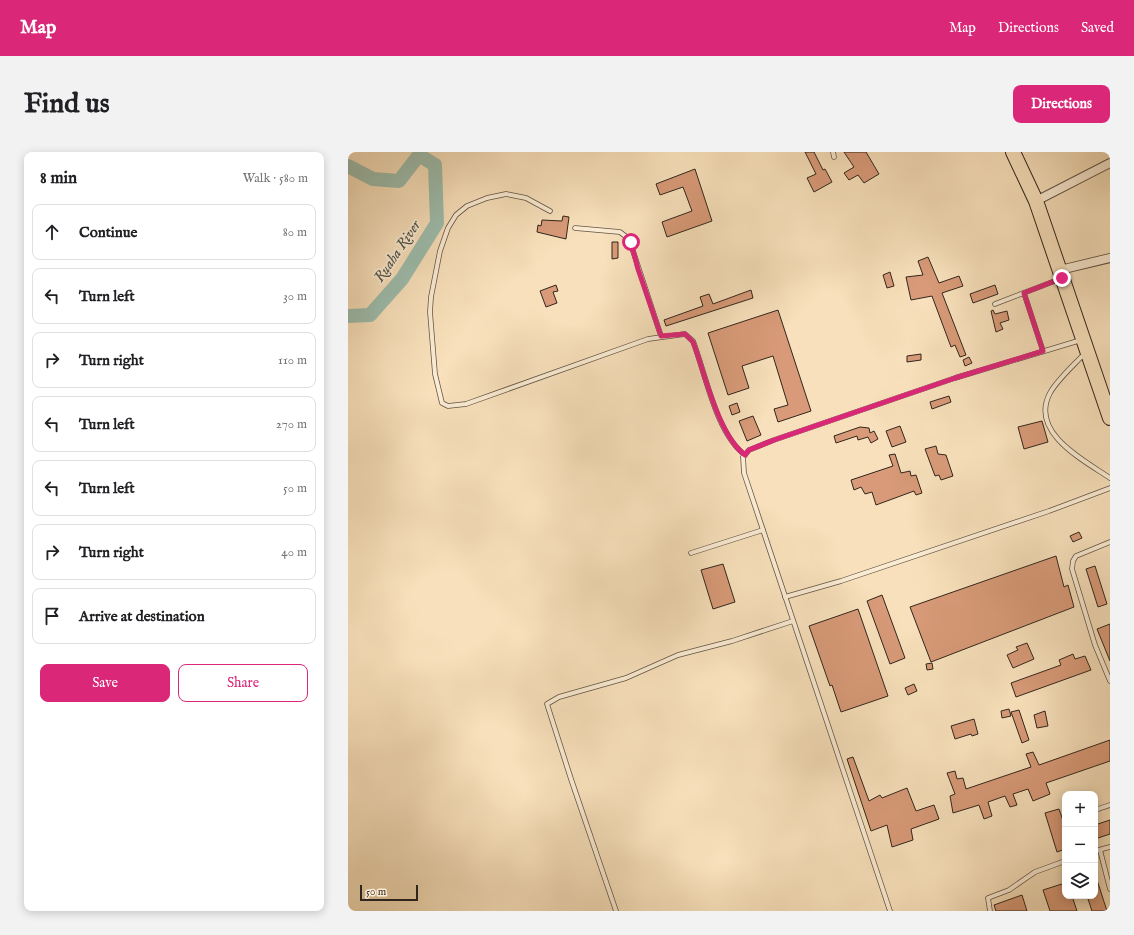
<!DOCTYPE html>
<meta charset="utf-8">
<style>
body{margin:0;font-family:"IM FELL English",serif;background:#f2f2f2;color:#202124}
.controls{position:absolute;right:12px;bottom:12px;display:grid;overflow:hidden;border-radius:8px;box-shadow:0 2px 10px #0003}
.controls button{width:36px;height:36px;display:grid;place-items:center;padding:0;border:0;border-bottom:1px solid #e0e0e0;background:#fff;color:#202124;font:20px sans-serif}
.scale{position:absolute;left:12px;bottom:10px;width:58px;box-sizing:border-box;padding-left:4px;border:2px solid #31261d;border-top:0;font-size:11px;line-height:14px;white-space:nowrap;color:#31261d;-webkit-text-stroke:3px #faebd3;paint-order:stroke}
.stop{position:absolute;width:12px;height:12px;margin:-9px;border:3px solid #db2777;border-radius:50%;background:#fff}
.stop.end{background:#db2777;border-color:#fff;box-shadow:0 1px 4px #0008}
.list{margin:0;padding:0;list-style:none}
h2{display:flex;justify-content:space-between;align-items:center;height:52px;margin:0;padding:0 16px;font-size:17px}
h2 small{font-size:13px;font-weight:400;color:#757577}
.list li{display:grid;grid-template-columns:26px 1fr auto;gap:12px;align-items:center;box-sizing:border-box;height:56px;margin:0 8px 8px;padding:0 8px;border:1px solid #e0e0e0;border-radius:8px}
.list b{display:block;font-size:15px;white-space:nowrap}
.list em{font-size:13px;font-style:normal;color:#757577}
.actions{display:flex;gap:8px;padding:12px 16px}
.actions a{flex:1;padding:9px 0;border:1px solid #db2777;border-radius:8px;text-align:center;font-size:14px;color:#db2777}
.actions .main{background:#db2777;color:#fff}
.icon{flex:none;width:22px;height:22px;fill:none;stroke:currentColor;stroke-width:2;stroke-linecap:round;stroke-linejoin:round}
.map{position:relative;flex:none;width:762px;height:759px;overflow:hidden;border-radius:8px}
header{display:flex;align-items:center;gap:24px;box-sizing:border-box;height:56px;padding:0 20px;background:#db2777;color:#fff}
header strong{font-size:19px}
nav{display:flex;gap:22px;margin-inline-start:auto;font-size:14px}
.intro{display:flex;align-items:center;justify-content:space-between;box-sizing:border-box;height:96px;padding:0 24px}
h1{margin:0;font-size:28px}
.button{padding:10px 18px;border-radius:8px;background:#db2777;color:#fff;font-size:14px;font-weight:700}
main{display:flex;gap:24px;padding:0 24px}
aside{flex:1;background:#fff;border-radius:8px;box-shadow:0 2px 10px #0003}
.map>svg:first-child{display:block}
</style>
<header>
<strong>Map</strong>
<nav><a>Map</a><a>Directions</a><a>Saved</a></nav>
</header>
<div class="intro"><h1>Find us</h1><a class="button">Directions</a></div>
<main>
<aside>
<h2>8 min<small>Walk · 580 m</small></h2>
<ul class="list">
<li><svg class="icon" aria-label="ahead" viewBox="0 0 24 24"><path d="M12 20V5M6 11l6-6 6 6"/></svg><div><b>Continue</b></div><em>80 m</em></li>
<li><svg class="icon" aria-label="left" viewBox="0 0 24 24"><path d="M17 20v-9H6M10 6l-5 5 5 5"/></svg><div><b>Turn left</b></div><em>30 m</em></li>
<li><svg class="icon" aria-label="right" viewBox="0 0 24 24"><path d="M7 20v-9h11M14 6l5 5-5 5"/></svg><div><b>Turn right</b></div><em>110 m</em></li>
<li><svg class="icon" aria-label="left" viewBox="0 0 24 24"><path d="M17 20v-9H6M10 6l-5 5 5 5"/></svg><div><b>Turn left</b></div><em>270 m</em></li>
<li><svg class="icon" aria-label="left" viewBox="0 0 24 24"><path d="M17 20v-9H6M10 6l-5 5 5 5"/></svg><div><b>Turn left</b></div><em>50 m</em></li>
<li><svg class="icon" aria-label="right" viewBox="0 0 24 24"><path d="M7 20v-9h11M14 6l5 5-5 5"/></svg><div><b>Turn right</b></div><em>40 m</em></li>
<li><svg class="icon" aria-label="arrive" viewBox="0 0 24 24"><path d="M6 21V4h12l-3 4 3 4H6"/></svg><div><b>Arrive at destination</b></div></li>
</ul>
<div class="actions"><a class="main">Save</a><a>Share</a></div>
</aside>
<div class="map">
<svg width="762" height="759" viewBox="0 0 762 759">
<rect width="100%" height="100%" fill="#f7e0bb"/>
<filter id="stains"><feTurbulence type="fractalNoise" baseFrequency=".005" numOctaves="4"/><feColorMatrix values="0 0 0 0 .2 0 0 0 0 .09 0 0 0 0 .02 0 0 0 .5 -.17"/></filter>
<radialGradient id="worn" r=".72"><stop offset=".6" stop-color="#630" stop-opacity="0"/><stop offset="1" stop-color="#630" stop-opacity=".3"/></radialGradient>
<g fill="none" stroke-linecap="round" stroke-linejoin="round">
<path stroke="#9dbdad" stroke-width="14" d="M0,14L25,27L51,29L71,3L87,13L89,71L54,127L22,163L0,164"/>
</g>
<g fill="#d89a78" stroke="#31261d">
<path d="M457,0H466L475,18L477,17L484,30L466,40L459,26L468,22Z"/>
<path d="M496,0H518L531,22L516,31L510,23L501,28L496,21L506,15Z"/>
<path d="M347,17L364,69L319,85L314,70L344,59L335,35L312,43L308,32Z"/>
<path d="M215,64L221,65L218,87L189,80L190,73L193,74L194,68L214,69Z"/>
<path d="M264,90H270V106L264,107Z"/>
<path d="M580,105L591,131L611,124L615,134L594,141L618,203L612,205L607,193L603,195L584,144L563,148L558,125L575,123L570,109Z"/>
<path d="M542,120L546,134L539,136L535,123Z"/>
<path d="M208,133L210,139L205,140L209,151L198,155L192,139Z"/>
<path d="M647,133L650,142L625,151L622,142Z"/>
<path d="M403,138L405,146L318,174L316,168L355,154L352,145L361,142L365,152Z"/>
<path d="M430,158L463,259L430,270L426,257L440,253L425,204L394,214L401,236L380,243L360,181Z"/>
<path d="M645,158L647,162L659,159L661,168L652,171L655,177L648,180L643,159Z"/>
<path d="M573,202V208L559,210V204Z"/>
<path d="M621,205L624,211L617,214L615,208Z"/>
<path d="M601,244L603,250L584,257L582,250Z"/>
<path d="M389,251L392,260L384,263L381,254Z"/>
<path d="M405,264L413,283L399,289L391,269Z"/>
<path d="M694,269L700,290L676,297L670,275Z"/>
<path d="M552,274L558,290L544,295L538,279Z"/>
<path d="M512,275L521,276L522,281L526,279L530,287L523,291L520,285L510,288L509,284L488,291L486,284Z"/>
<path d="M588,294L590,302L598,303L605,324L593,328L591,323L587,324L577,297Z"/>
<path d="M547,302L553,321L562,319L563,324L568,323L574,341L568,343L566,339L528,353L524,340L517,342L513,335L506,338L503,328L545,314L541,303Z"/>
<path d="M731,380L734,386L725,390L722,384Z"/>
<path d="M708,404L716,435L720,433L726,455L583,510L562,455Z"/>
<path d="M375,412L387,450L365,457L353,418Z"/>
<path d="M747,414L759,452L750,455L738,417Z"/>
<path d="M534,443L557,506L542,512L519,449Z"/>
<path d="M510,457L540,544L493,560L484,533L482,534L461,474Z"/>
<path d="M762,472V509L749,477Z"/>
<path d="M679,491L686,507L665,516L659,503L670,498L668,495Z"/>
<path d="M725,502L727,507L737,504L743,518L668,545L663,531L713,513L711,508Z"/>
<path d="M584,511L585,517L579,518L578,512Z"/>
<path d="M566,532L569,539L560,543L557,536Z"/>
<path d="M661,557L663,564L654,566L653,559Z"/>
<path d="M671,558L681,588L674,591L663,560Z"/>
<path d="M697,559L700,574L689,576L686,563Z"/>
<path d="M626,567L630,582L624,584L623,582L607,587L603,574Z"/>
<path d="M762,588V609L698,631L702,642L685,649L680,637L665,642L669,653L662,655L657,644L640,650L644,664L636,667L631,653L605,661L602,644L607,642L599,621L607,619L609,627L615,626L618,637L683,615L678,602L685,600L691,613Z"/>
<path d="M505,605L521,649L532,643L534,646L559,636L568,659L586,653L591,667L563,677L565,688L544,695L539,673L523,679L499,607Z"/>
<path d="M711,657L717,674V697L709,700L697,661Z"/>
<path d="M762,668V682L747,687V673Z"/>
<path d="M747,725H748L759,759H744L739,744H747Z"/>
<path d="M717,731V744H724L729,759H702L695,738Z"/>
<path d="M674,743L679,759H648L646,753Z"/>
</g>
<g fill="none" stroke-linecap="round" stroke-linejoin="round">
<g stroke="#625444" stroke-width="5.5">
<g id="lane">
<path d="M485,0L486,5"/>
<path d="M202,59L178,46L158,42L139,46L119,54L108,63L100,76L92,99L83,145L82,160L87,222L94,251L100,254L118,252L300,187L337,182L345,189C358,223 368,281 397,303"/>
<path d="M227,76L272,80L281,87L313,184"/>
<path d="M676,141L695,199"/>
<path d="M647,152L712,127"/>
<path d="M737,201C726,213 709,228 702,241C681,280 735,308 762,326"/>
<path d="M762,390L728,404L725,409L724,417L747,493L762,529"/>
<path d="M343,401L415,378"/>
<path d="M437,445L493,429L701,359L762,336"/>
<path d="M747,658L762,653"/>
<path d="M752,698L762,737"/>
<path d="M747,699L762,695"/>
<path d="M268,759L223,627L199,552L211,545L278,526L330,503L384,489L445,469"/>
<path d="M542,759L396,321L395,305L401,298L426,288L607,226L733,188"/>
<path d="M642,759L640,746L661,738L687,720L717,709"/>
</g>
</g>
<g stroke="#625444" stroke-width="10">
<g id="street">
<path d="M688,49L762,11"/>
<path d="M712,118L762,106"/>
</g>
</g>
<g stroke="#31261d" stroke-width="16">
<path id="highway" d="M665,0L688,49L762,266"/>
</g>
<use href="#lane" stroke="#faebd3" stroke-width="4"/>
<use href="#street" stroke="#faebd3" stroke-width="8"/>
<use href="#highway" stroke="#f7e0bb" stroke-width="14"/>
</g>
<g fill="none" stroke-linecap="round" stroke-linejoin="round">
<path stroke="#db2777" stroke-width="5" d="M283,90L290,117L313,184L337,182L345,190C357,221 370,283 397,303L401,298L426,288L607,226L695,199L676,141L714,126"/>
</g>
<g text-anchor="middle" stroke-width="4" stroke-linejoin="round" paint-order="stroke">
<g font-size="15" font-style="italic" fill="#515348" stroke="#faebd3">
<text transform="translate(49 99) rotate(-56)" y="5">Ruaha River</text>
</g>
</g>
<rect width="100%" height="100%" filter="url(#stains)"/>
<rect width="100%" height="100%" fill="url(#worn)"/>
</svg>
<div class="controls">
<button>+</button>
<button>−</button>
<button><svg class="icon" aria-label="layers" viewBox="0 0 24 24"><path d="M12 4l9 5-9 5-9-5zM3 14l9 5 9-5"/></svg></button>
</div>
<div class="scale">50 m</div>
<div class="stop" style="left:283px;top:90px"></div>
<div class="stop end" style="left:714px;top:126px"></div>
</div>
</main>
